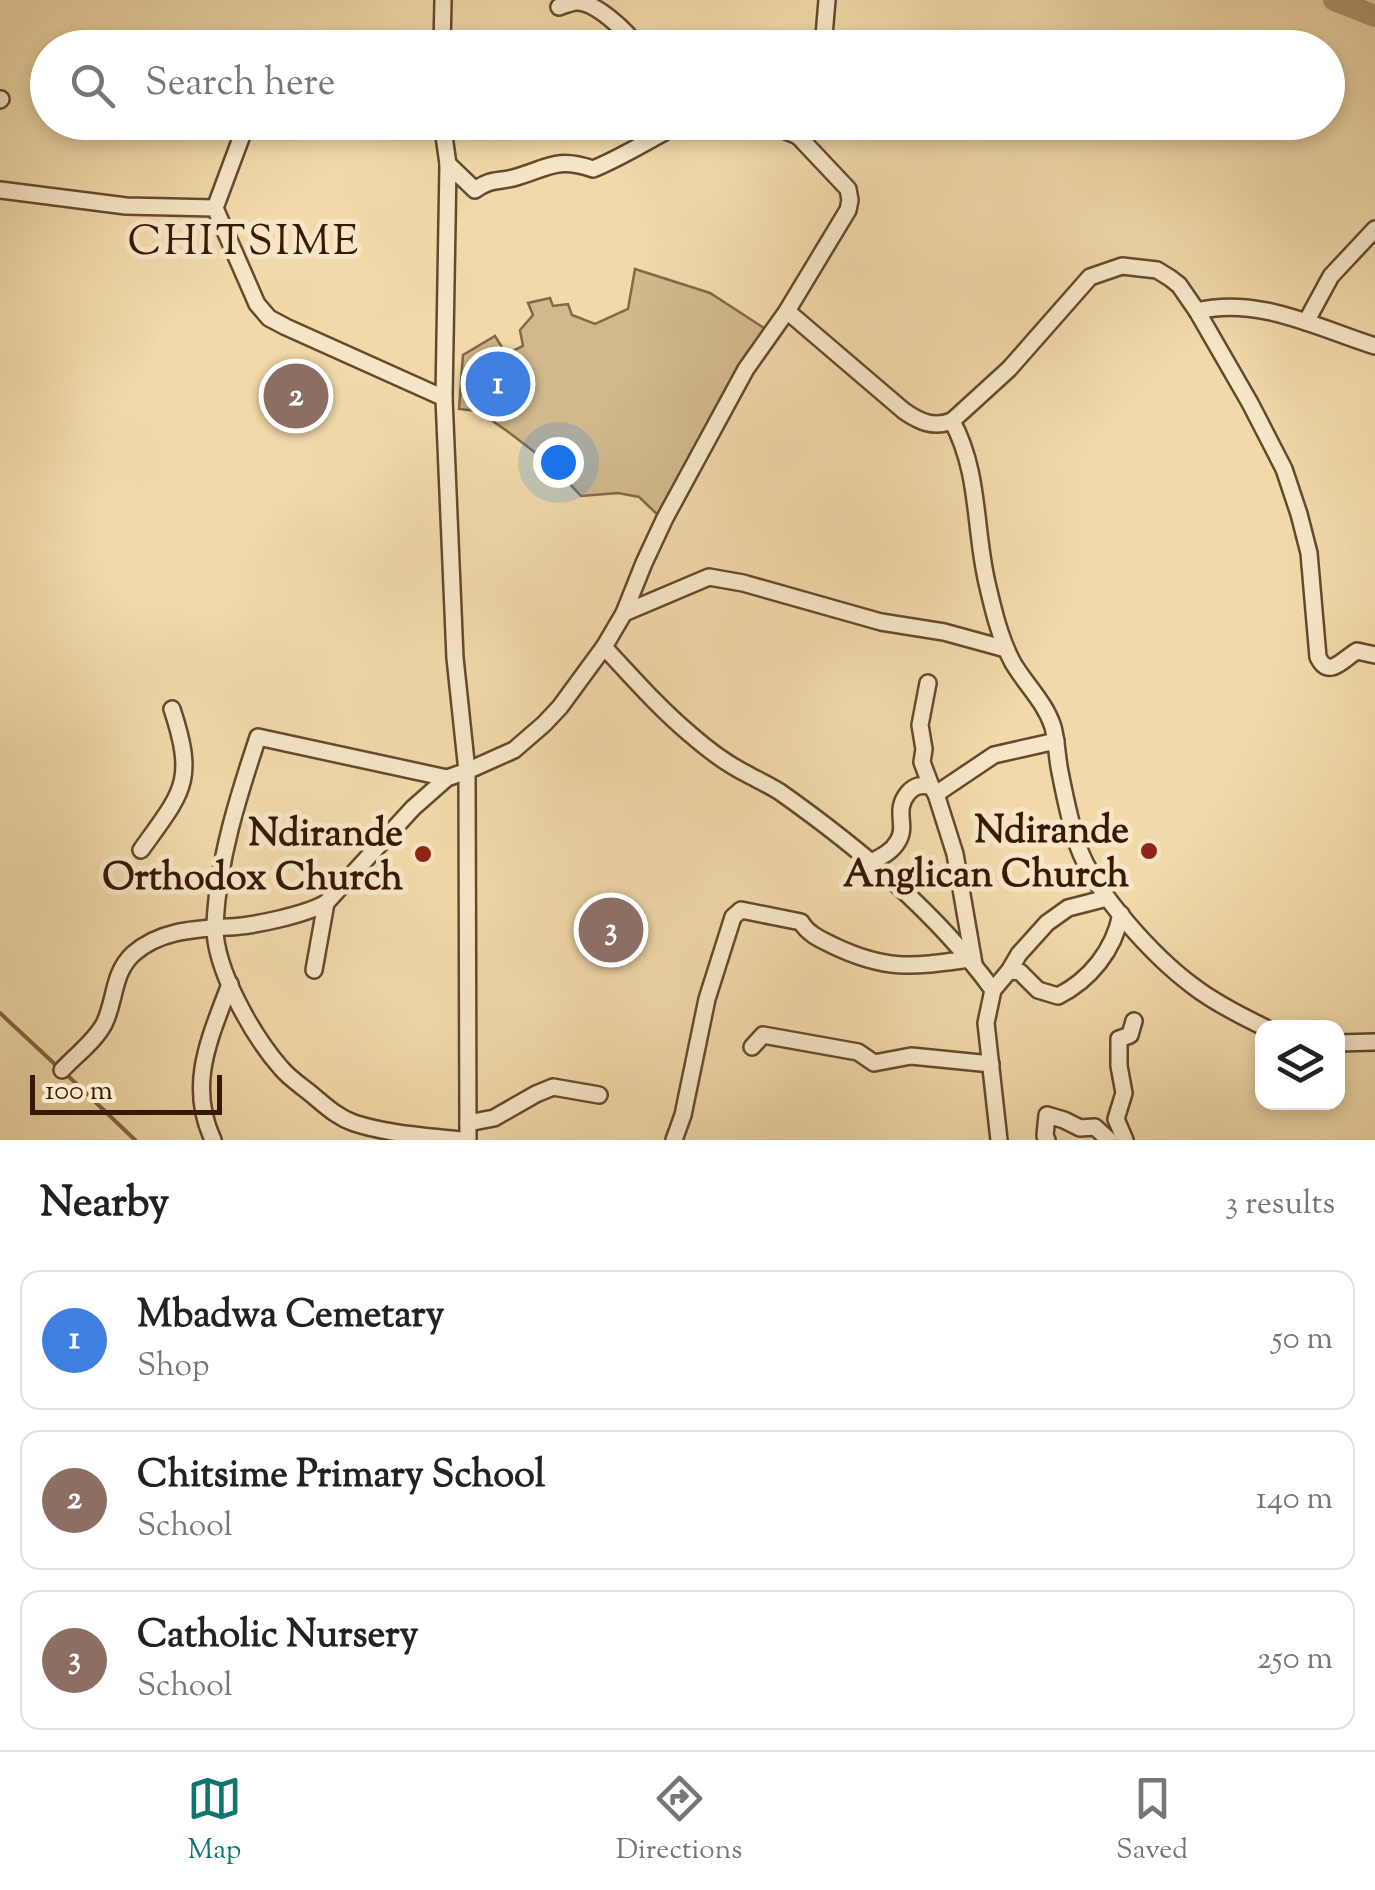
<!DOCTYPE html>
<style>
body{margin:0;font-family:"Sorts Mill Goudy",serif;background:#f2f2f2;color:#222}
.controls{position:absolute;right:30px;bottom:30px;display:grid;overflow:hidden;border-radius:20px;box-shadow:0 5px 15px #0003}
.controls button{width:90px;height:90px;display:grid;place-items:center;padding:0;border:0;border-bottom:2px solid #e0e0e0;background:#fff;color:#222;font:50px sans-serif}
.scale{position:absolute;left:30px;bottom:25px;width:192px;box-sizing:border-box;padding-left:10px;border:5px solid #371904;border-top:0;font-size:28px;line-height:35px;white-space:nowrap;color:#371904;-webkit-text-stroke:8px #f6e6c7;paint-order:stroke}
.you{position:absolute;left:558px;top:462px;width:35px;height:35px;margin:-25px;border:8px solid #fff;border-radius:50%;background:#1a73e8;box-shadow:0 0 0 15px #1a73e833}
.badge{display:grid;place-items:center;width:65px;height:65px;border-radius:50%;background:#0f766e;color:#fff;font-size:32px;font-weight:700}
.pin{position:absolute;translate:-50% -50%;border:5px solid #fff;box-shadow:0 2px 10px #0006}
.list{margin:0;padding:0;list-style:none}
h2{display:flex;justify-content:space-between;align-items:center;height:130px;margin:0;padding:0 40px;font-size:42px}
h2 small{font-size:32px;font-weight:400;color:#767676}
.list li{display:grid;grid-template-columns:65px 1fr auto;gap:30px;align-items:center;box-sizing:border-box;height:140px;margin:0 20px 20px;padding:0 20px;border:2px solid #e0e0e0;border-radius:20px}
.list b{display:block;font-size:38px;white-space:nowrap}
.list p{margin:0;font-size:32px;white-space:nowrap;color:#767676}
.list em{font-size:32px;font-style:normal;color:#767676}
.icon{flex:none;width:55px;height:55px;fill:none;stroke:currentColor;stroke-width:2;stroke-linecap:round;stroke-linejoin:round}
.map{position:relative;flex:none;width:1375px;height:1140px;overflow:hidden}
.search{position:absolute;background:#fff;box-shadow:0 5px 15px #0003;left:30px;right:30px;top:30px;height:110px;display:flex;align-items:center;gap:25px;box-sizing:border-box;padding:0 35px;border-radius:55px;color:#767676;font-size:38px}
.sheet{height:610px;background:#fff}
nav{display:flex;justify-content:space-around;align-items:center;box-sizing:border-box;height:140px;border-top:2px solid #e0e0e0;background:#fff;font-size:28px;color:#767676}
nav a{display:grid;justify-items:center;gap:5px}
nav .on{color:#0f766e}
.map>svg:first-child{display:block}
</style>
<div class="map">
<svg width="1375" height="1140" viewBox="0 0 1375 1140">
<rect width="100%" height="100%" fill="#f1d9a9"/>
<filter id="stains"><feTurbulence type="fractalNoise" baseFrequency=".002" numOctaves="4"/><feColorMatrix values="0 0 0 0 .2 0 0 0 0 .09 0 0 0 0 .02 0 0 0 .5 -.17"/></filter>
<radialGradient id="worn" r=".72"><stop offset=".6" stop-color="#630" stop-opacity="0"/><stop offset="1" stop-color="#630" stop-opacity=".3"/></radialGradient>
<path fill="#d1b88d" stroke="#846848" stroke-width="2.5" d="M635,269L710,293L764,328L660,517L639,497L618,493L581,496L554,467L507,431L478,411L459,409L463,355L495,336L506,354L523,346L520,330L533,315L528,303L550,298L553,306L568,304L572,315L595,324L628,309Z"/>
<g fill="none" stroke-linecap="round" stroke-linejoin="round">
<g stroke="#816545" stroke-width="4">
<path d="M0,1013L59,1068"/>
<path d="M66,1074L135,1140"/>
</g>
<path stroke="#b29871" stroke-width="22" d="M1334,0L1375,16"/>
<g stroke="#66492d" stroke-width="20">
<g id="minor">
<path d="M559,7C561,6 574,2 576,2C595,1 628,32 638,48"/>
<path d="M442,48L443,0"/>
<path d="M823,48L827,0"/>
<path d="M0,100L1,99"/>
<path d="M442,122L448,164L444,398L455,658L467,771L468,1140"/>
<path d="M764,122L798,136"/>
<path d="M448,164L475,190C490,179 496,182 513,178C547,169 555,156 593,169C625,156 653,137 684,122"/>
<path d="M0,190L126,206L215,208L257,304L269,318L286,327L444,398"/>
<path d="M215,208L247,122"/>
<path d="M787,311L904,411C920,422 933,428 952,421"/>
<path d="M1197,311C1258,296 1318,328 1375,346"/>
<path d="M1306,322L1331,276L1375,229"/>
<path d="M624,613L709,577L743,583L881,622L944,632L1006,649"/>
<path d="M604,647C632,677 659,708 690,734C707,749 727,764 747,774C758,780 769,785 780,792C859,848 936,912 993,990"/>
<path d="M928,683L920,725L924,749L922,762L931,786"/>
<path d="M447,778L258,737C238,797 218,860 215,924C213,967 253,1036 281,1068C291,1080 305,1088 316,1098C328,1108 339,1118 354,1123C388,1134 426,1136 460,1140"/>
<path d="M936,794L994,755L1056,741"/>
<path d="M141,850C183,791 196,782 172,709"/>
<path d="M871,862C881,857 892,852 898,841C908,825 893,811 908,793C915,785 920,785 931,786L936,794L955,854L974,964"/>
<path d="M314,970L326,903"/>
<path d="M1009,971L1020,972L1038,990L1058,996C1090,980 1114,950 1121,914"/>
<path d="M1266,1028C1241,1016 1215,1003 1193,986C1154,957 1094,892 1078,846C1070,823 1065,797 1060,772C1057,758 1057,742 1053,727C1045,702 1026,685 1013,663C1000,639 993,609 987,583C974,527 980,473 952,421L1009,369L1090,277L1122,266L1157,270L1170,278L1179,285L1197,311L1250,403L1284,469L1299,514L1309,553L1318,657C1329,680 1344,658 1357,651L1375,655"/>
<path d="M1338,1043L1375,1042"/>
<path d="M752,1047L763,1035L858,1052L874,1063L911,1056L991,1064"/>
<path d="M62,1070C75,1056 95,1041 104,1024C116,1000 112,974 133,954C160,930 195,929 228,927C254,926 304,915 326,903L413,808L447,778L467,771L514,750L544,724L560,707L604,647L624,613L644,563L665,518L746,369L787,311L848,210L850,200L848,189L798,136L805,122"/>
<path d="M468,1123L494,1118L536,1094L553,1087L599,1095"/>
<path d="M213,1140C187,1084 210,1038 230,984"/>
<path d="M674,1140L683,1115L707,999L733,917L741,910L801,922C808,934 820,939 832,945C886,971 912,967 969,959"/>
<path d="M999,1140L986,1023L993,990L1009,971L1019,954L1047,923L1068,908L1107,898"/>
<path d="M1047,1140L1045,1136L1047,1115L1064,1120L1080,1128L1095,1127L1109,1140"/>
<path d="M1125,1140L1116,1119L1124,1093L1119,1066V1039L1130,1035L1134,1021"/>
</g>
</g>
<use href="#minor" stroke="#f6e6c7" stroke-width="15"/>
</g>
<g fill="#8f2418" stroke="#f6e6c7" stroke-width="4">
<circle cx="1149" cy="851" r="10"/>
<circle cx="423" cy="854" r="10"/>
</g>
<g text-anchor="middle" stroke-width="10" stroke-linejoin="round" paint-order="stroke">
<g font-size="38" font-weight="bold" fill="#371904" stroke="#f6e6c7" text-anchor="end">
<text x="1129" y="842">Ndirande<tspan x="1129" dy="44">Anglican Church</tspan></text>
<text x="403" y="845">Ndirande<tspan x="403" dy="44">Orthodox Church</tspan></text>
</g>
<g font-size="42" letter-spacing="2.5" fill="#371904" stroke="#f6e6c7">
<text x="244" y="254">CHITSIME</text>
</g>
</g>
<rect width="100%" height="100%" filter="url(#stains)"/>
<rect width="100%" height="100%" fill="url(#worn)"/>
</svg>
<div class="controls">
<button><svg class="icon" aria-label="layers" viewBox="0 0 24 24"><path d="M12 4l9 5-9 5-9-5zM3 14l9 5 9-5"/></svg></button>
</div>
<div class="scale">100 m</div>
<div class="you"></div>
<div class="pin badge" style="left:498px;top:384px;background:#3f7fe0">1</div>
<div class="pin badge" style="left:296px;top:396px;background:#8d6e63">2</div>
<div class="pin badge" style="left:611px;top:930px;background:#8d6e63">3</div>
<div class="search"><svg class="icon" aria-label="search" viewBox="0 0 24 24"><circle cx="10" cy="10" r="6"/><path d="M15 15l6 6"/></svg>Search here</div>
</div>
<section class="sheet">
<h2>Nearby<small>3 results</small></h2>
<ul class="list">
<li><span class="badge" style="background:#3f7fe0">1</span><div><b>Mbadwa Cemetary</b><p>Shop</p></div><em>50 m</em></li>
<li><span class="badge" style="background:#8d6e63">2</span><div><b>Chitsime Primary School</b><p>School</p></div><em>140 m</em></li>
<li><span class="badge" style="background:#8d6e63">3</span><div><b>Catholic Nursery</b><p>School</p></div><em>250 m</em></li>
</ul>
</section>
<nav>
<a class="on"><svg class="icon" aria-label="map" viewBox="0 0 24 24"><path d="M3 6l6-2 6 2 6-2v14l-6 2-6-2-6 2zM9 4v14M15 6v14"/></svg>Map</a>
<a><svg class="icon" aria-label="directions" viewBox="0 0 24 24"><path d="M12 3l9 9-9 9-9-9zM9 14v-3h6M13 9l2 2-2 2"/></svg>Directions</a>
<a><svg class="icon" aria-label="saved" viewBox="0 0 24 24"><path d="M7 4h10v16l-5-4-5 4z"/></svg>Saved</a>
</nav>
